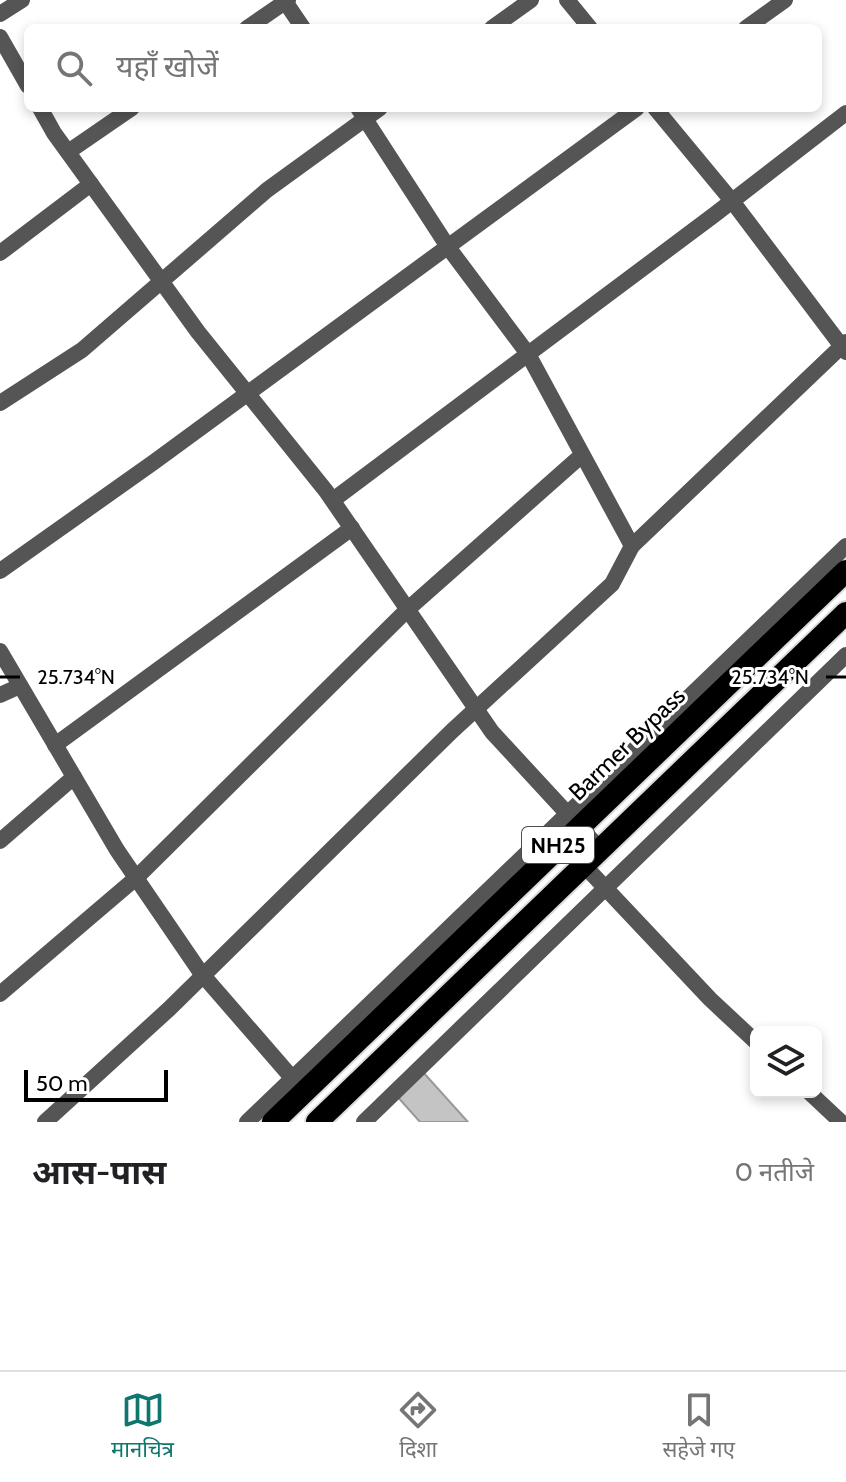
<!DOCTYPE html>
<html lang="hi">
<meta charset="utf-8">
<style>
body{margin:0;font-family:Cabin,"Noto Sans Devanagari",sans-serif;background:#f2f2f2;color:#202124}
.controls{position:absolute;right:24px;bottom:24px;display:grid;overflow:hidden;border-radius:12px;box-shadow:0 4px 12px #0003}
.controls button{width:72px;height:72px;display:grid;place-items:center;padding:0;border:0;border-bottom:2px solid #e0e0e0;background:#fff;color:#202124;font:40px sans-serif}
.scale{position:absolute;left:24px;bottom:20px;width:144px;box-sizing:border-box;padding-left:8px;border:4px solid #000;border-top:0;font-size:22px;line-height:28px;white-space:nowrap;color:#000;-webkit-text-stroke:6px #fff;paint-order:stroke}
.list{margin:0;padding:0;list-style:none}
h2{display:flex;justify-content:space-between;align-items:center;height:104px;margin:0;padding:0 32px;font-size:34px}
h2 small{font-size:26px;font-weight:400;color:#757577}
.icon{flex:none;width:44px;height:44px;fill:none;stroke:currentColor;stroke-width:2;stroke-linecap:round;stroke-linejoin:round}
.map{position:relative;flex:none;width:846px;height:1122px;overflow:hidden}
.search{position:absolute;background:#fff;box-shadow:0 4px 12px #0003;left:24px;right:24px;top:24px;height:88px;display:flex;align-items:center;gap:20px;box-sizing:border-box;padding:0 28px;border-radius:12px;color:#757577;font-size:30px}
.sheet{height:248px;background:#fff}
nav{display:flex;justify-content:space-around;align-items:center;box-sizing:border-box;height:112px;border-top:2px solid #e0e0e0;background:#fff;font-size:22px;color:#757577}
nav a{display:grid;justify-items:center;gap:4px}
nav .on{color:#0f766e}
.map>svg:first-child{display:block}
</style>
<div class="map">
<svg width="846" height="1122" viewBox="0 0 846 1122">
<rect width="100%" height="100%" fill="#fff"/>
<path fill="#c4c4c4" stroke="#999" stroke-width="2" d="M422,1071L468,1122H420L396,1095Z"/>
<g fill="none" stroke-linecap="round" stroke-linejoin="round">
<g stroke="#dbdbdb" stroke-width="26">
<g id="trunk">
<path d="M273,1122L846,571"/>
<path d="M317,1122L846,613"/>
</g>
</g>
<g stroke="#555" stroke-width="16">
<path d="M284,0L303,28"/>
<path d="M567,0L590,28"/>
<path d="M0,14L22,0"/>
<path d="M247,28L288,0"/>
<path d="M492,28L531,0"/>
<path d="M746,28L785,0"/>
<path d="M0,37L28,86"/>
<path d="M40,108L54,133L198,332L326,491L492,732L600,849"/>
<path d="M358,108L448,247L528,354L632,546"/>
<path d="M655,108L732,201L846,352"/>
<path d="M68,152L132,108"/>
<path d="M0,253L91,184"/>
<path d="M0,403L82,350L267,190L380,108"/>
<path d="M333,500L714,215L846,113"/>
<path d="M0,571L154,462L637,108"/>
<path d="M0,651L117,850L201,973L293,1079"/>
<path d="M0,695L20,686"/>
<path d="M55,745L352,528"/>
<path d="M0,841L74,777"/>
<path d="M562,842L710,999L756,1042"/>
<path d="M0,994L136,878L408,609L582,455"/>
<path d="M809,1092L841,1122"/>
<path d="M45,1122L169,1009L452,731L612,584L632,546L846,342"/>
</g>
<g stroke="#555" stroke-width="16">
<path d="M247,1122L846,546"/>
<path d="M364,1122L846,655"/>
</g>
<use href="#trunk" stroke="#000" stroke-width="22"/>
</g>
<path fill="none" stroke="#000" stroke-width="3" d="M0,677H20M826,677H846"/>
<g text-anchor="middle" stroke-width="6" stroke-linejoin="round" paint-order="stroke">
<rect fill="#fff" stroke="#4c4c4c" stroke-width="2" x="522" y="827" width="72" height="36" rx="6"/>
<g font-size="22" font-weight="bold" fill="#000">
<text x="558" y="853">NH25</text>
</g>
<g font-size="24" fill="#000" stroke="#fff">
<text transform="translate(627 744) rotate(-44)" y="8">Barmer Bypass</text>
</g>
</g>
<g font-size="20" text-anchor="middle" fill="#000" stroke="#fff" stroke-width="6" stroke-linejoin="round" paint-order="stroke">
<text x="76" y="684">25.734°N</text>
<text x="770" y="684">25.734°N</text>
</g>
</svg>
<div class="controls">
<button><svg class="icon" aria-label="layers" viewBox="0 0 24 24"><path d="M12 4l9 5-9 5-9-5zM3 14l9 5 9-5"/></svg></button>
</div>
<div class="scale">50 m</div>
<div class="search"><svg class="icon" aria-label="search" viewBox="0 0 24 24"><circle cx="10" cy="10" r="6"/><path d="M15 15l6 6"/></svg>यहाँ खोजें</div>
</div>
<section class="sheet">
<h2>आस-पास<small>0 नतीजे</small></h2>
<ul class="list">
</ul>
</section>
<nav>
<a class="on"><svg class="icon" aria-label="map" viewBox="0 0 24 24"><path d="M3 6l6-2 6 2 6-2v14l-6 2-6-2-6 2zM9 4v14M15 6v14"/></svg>मानचित्र</a>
<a><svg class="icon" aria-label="directions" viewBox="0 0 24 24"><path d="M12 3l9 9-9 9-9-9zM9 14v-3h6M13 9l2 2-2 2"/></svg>दिशा</a>
<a><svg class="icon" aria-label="saved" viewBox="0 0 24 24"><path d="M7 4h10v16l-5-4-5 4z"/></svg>सहेजे गए</a>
</nav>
